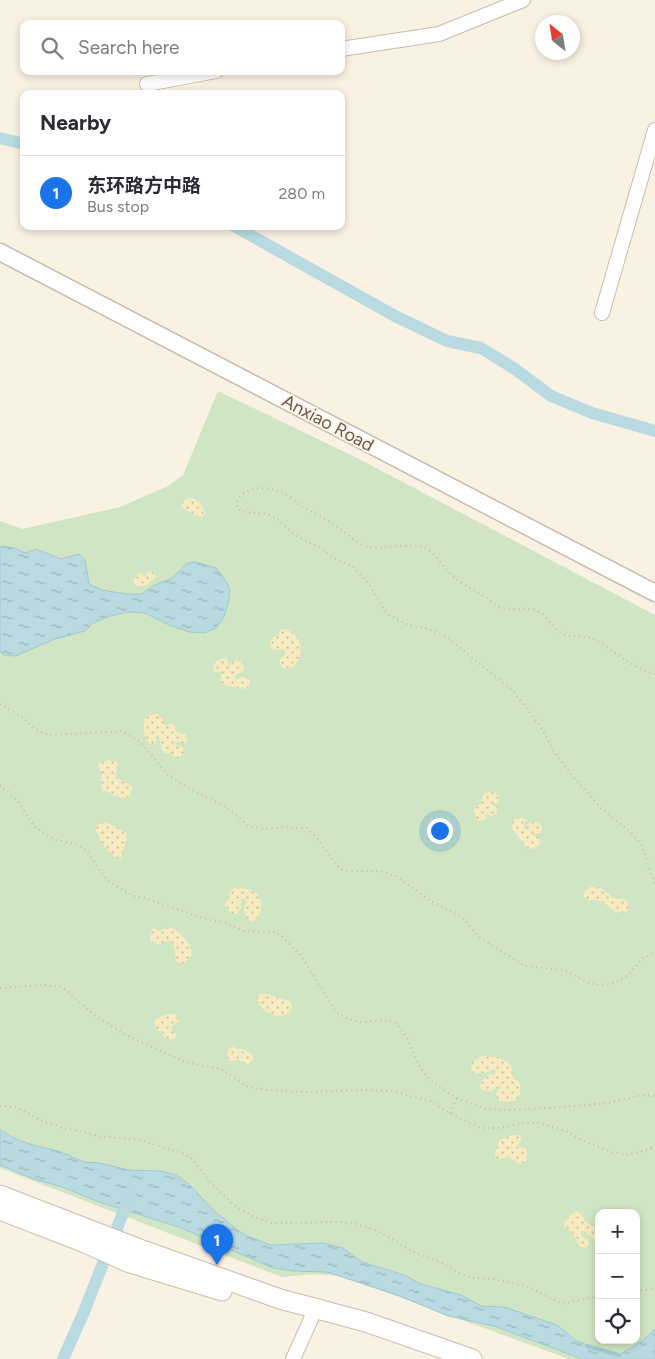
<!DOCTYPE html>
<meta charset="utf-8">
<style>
body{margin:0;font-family:Figtree,"Noto Sans SC",sans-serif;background:#f2f2f3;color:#2b2b33}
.controls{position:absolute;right:15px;bottom:15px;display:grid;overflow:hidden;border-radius:10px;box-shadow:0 2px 8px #0003}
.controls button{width:45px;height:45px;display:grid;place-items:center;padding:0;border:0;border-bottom:1px solid #e1e1e2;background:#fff;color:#2b2b33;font:25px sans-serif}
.compass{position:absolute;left:535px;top:15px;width:45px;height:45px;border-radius:50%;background:#fff;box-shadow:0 2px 8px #0003;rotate:330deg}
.you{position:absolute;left:439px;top:830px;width:18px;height:18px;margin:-12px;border:4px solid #fff;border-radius:50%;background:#1a73e8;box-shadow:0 0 0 8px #1a73e833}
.badge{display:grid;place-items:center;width:32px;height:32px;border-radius:50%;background:#1a73e8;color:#fff;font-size:16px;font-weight:700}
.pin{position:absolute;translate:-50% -41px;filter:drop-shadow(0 1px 2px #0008)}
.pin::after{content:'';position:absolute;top:26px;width:18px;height:15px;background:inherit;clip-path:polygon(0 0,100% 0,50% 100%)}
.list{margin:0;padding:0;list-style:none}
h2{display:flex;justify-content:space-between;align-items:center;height:65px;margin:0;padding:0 20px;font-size:21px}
h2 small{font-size:16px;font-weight:400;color:#7c7c81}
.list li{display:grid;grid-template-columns:32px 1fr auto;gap:15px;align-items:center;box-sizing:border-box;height:75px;padding:0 20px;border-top:1px solid #e1e1e2}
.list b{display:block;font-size:19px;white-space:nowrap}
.list p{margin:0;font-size:16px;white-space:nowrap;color:#7c7c81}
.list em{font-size:16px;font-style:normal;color:#7c7c81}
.icon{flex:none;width:28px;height:28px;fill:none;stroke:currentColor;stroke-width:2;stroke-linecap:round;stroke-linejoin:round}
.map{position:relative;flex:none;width:655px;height:1359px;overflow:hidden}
.search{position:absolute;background:#fff;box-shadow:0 2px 8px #0003;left:20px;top:20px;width:325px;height:55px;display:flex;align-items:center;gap:12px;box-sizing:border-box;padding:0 18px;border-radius:10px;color:#7c7c81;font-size:19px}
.panel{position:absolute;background:#fff;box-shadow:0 2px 8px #0003;left:20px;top:90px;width:325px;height:140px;border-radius:10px}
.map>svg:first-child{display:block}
</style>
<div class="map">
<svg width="655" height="1359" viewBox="0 0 655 1359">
<defs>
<pattern id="sand-dots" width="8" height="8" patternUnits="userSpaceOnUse" patternTransform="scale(1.25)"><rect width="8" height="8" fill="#f6ebc0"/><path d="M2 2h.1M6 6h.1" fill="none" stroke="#cbc19e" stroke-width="1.8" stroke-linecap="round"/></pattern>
<pattern id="water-ripples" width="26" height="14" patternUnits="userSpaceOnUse" patternTransform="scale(1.25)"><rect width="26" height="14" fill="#b9dae1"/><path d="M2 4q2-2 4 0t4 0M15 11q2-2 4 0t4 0" fill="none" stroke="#9bb4b8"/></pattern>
</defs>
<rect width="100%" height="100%" fill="#f9f1e2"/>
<path fill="#d0e5c3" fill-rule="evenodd" d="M218,391L359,459L655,615V1359H569L341,1276L314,1274L282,1277L0,1168V521L23,529L120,507L168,486L183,475ZM599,1213H636V1340H599Z"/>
<g fill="url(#sand-dots)">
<path d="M189,498C197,498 204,506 205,514L202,517C195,516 185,511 181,506L183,501Z"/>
<path d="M152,571L157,577L146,585L137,586L133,583L134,579L139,573H142L144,577L148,572Z"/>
<path d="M284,629C301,631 310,661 287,670L282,667L279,661L286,653L284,650H273L270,646V641L274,637H278L280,630Z"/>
<path d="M223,658L227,659L229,666C234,659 240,659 244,666L243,671L235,675V678L247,677L250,681L249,686L244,689L224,685L221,682V672H215L213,669C214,662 217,660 223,658Z"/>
<path d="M157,714L163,719L165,726L172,723L175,727V731L185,734L188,739L186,743L175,742L176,745L182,747L184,751L182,756L178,758L173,756L171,753H164C160,747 162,741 158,736L155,745L148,743L144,733V719L150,715Z"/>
<path d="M108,760L117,762L118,766L115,775L118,778L133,787L130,795L127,798L117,797L102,789L101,785L102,775L98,764Z"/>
<path d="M487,792C494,791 497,793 500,799L499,802L496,804L491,802L490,803L491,805L498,807C498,812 496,814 492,816L488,815L487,813L485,814L486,819L482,821L477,820L474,811L476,806L481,804L483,795Z"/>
<path d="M517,818H523L526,821L523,828L525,829L529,822L539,823L542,827V831L539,834H533V836H538L540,843C528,856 526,845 519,838C514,831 507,824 517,818Z"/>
<path d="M103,822L113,825L126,833L127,838L121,858H117C108,854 94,834 96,826Z"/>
<path d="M589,887C600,886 606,890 612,898L625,899L628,904L629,909L626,912C610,915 612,905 600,901C594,900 589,901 584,897L583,893Z"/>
<path d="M234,888C239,888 249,888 253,891C264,897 263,915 253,922L247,919L244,910L246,901L244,899H242L241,907L237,914H231L224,904L230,898L229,893Z"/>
<path d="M169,927C179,930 192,944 192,955L183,964L177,962C173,954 177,947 170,940C161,944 160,946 150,941L151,931L153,928L160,931Z"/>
<path d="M263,993L290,1001L292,1007C287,1024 255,1014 258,995Z"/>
<path d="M173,1014L177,1015L179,1021L171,1027L172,1031L176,1034V1037L173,1039L165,1038L162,1031H157L154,1022C158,1015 166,1015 173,1014Z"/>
<path d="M234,1047C242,1049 252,1051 254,1059L248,1064L239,1060L231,1061L227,1058L226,1056L229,1048Z"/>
<path d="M482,1056C495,1056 515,1059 512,1076C520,1085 523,1081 519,1097L514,1101L500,1102L497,1098L496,1094L502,1085L491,1091L482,1090L480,1086L481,1081L488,1075L495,1074L496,1071L494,1069L484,1073H473L471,1070L472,1062Z"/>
<path d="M511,1135H518L522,1138L518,1146L526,1149L527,1153V1160L521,1164L516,1163L515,1160L510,1159L509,1156L498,1160L495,1157V1153L499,1141Z"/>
<path d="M578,1211L583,1217L585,1222L599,1229L598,1240L594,1239L584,1231L580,1233L583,1237L588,1240L589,1244L587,1247L583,1248L579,1245L572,1232L565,1228L564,1224L571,1214Z"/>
</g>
<g fill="url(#water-ripples)" stroke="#a0c9d1">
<path d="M3,546L14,548L25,553L36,549L61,559L79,554L85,560L89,584L102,590L126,594H141L155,585L172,578L188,563L196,562L216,568L224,578L230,589L229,600L224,617L216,628L205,633L189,632L169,625L145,613L129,612L110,616L93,623L85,631L55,639L15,656L4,655L0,652V547Z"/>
<path d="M0,1130L18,1140L33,1145L58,1151L84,1162L100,1163L128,1170L160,1171L176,1175L189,1184L214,1211L243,1234L270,1245L323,1243L343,1248L362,1262L404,1275L421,1284L461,1295L481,1306L504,1307L557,1325L575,1340L608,1354H620L641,1342L655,1329V1359H582L494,1326L448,1316L400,1296L327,1272L294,1271L273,1268L179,1227L99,1202L62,1187L34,1179L0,1165Z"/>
</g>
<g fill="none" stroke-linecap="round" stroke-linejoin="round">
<path stroke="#a0c9d1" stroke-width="4" d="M587,1346L619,1355"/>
<g stroke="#b9dae1" stroke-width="12">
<path d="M0,138L24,144"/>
<path d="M234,226L395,316L447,341L481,348L515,369L551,396L592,413L655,431"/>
<path d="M63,1359L83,1314L130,1195"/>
</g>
<g stroke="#cbbbad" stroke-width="16">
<g id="minor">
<path d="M341,49L439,34L523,0"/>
<path d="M147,84L216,71"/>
<path d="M602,313L655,130"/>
<path d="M293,1359L311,1319"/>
</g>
</g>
<g stroke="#cbbbad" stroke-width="19">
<path id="tertiary" d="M0,252L655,593"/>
</g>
<g stroke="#cebbab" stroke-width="21">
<g id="secondary">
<path d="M0,1195L145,1251L280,1299L366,1322L472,1359"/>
<path d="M0,1210L85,1243L130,1263L222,1291"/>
</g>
</g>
<g stroke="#d0b4a0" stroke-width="2" stroke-dasharray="1 4" stroke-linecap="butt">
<path d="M655,674C632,668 616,652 596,640C586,635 574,638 563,634C553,629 548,616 538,611C526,606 513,612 500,607C494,605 490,600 485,597C472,588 458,583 448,571C442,565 437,556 430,551C410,537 384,555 360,544C353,540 348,534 342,530C330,521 316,514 303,507C297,503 291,497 285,494C270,486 246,485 237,501V507L240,510L245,512L267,514L276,518L295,535L322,549L333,558L353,567L367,581L387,614L408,625L429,629L447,637L514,692L541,727L554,752L570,773L601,808L629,831L641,844L655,885"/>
<path d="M0,704L19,715L40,732L50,735L122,731L139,741L169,776L192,790L226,807L249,826L263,829L288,827L307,828L317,838L340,869L348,871H380L396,876L429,900L463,918L480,938L525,966L564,970L587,982L597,985L611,984L627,976L643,958L655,953"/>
<path d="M0,785L17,800L34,826L43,833L56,840L75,844L87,851L104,877L116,886L133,896L145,898L203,918L225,923L244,931L274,932L282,936L302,957L336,1012L348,1019L359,1022L385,1020L394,1022L400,1027L408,1040L418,1064L427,1077L439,1087L457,1098L485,1109L512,1110L579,1106L608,1103L642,1095L655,1096"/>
<path d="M0,988L47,985L62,987L93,1014L124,1034L185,1062L221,1069L248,1087L268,1090L307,1092L363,1090L391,1091L430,1101L459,1118L481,1128H499L522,1123H539L566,1131L582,1140L612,1152L627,1155L647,1150L655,1146"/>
<path d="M0,1106L16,1107L42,1121L60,1127L99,1136L140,1140L185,1154L192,1159L209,1181L234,1205L252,1216L271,1223L340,1222L356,1224L378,1231L416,1253L442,1263L458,1273L474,1278L494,1279L528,1287L563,1304L599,1296"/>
<path d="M450,1113L457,1098"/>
<path d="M636,1291L655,1288"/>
</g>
<use href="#minor" stroke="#fff" stroke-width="14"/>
<use href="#tertiary" stroke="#fff" stroke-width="16"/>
<use href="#secondary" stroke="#fff" stroke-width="19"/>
</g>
<g text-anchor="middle" stroke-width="4" stroke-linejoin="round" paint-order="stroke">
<g font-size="18" fill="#6e584b" stroke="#fdf5e8">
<text transform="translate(328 423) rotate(28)" y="6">Anxiao Road</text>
</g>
</g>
</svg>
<div class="controls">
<button>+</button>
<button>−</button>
<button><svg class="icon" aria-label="locate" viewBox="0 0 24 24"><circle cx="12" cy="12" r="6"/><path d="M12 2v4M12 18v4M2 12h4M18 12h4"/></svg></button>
</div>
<svg class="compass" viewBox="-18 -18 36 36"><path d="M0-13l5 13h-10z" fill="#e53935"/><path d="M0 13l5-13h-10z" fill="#7c7c81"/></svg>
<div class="you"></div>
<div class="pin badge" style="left:217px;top:1265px">1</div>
<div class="search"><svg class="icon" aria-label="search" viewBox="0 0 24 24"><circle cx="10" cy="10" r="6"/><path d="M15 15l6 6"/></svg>Search here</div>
<section class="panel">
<h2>Nearby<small></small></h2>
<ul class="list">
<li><span class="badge">1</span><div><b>东环路方中路</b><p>Bus stop</p></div><em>280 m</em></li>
</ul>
</section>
</div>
